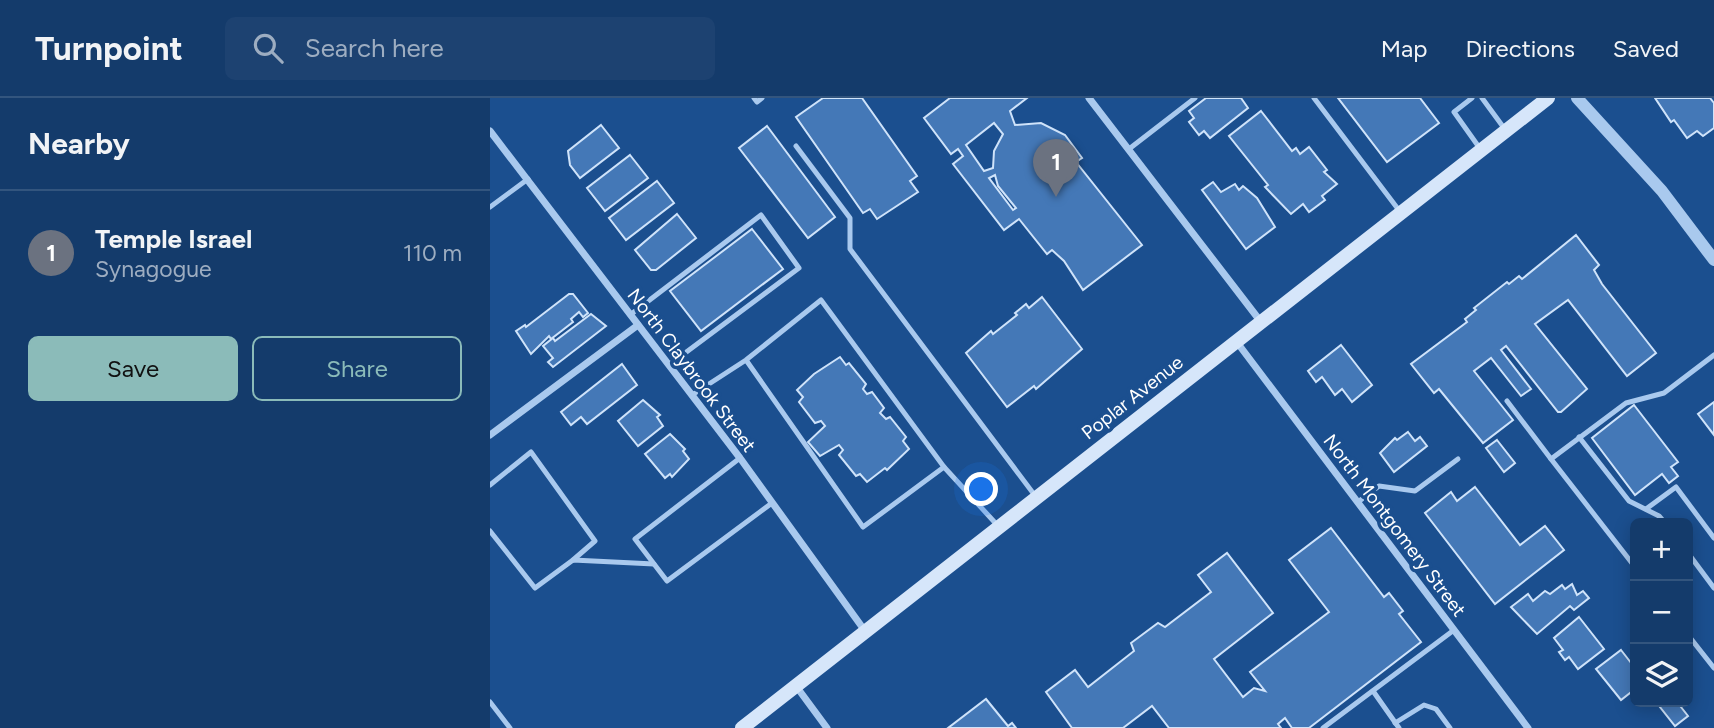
<!DOCTYPE html>
<meta charset="utf-8">
<style>
body{margin:0;font-family:Figtree,sans-serif;background:#1d4271;color:#f1f3f6}
.controls{position:absolute;right:21px;bottom:21px;display:grid;overflow:hidden;border-radius:10px;box-shadow:0 4px 18px #0003}
.controls button{width:63px;height:63px;display:grid;place-items:center;padding:0;border:0;border-bottom:2px solid #33557e;background:#143b6b;color:#f1f3f6;font:35px sans-serif}
.you{position:absolute;left:492px;top:392px;width:24px;height:24px;margin:-18px;border:5px solid #fff;border-radius:50%;background:#1a73e8;box-shadow:0 0 0 10px #1a73e833}
.badge{display:grid;place-items:center;width:46px;height:46px;border-radius:50%;background:#8bbbb9;color:#fff;font-size:23px;font-weight:700}
.pin{position:absolute;translate:-50% -58px;filter:drop-shadow(0 2px 4px #0008)}
.pin::after{content:'';position:absolute;top:37px;width:24px;height:21px;background:inherit;clip-path:polygon(0 0,100% 0,50% 100%)}
.list{margin:0;padding:0;list-style:none}
h2{display:flex;justify-content:space-between;align-items:center;height:91px;margin:0;padding:0 28px;font-size:30px}
h2 small{font-size:23px;font-weight:400;color:#9dadc1}
.list li{display:grid;grid-template-columns:46px 1fr auto;gap:21px;align-items:center;box-sizing:border-box;height:126px;padding:0 28px;border-top:2px solid #33557e}
.list b{display:block;font-size:26px;white-space:nowrap}
.list p{margin:0;font-size:23px;white-space:nowrap;color:#9dadc1}
.list em{font-size:23px;font-style:normal;color:#9dadc1}
.actions{display:flex;gap:14px;padding:21px 28px}
.actions a{flex:1;padding:16px 0;border:2px solid #8bbbb9;border-radius:10px;text-align:center;font-size:24px;color:#8bbbb9}
.actions .main{background:#8bbbb9;color:#111}
.icon{flex:none;width:38px;height:38px;fill:none;stroke:currentColor;stroke-width:2;stroke-linecap:round;stroke-linejoin:round}
.map{position:relative;flex:none;width:1224px;height:630px;overflow:hidden}
header{display:flex;align-items:center;gap:42px;box-sizing:border-box;height:98px;padding:0 35px;background:#143b6b;border-bottom:2px solid #33557e}
header strong{font-size:33px}
nav{display:flex;gap:38px;margin-inline-start:auto;font-size:24px}
.search{width:490px;height:63px;background:#1d4271;display:flex;align-items:center;gap:18px;box-sizing:border-box;padding:0 24px;border-radius:10px;color:#9dadc1;font-size:26px}
main{display:flex}
aside{flex:1;background:#143b6b}
.map>svg:first-child{display:block}
</style>
<header>
<strong>Turnpoint</strong>
<div class="search"><svg class="icon" aria-label="search" viewBox="0 0 24 24"><circle cx="10" cy="10" r="6"/><path d="M15 15l6 6"/></svg>Search here</div>
<nav><a>Map</a><a>Directions</a><a>Saved</a></nav>
</header>
<main>
<aside>
<h2>Nearby<small></small></h2>
<ul class="list">
<li><span class="badge" style="background:#6b7280">1</span><div><b>Temple Israel</b><p>Synagogue</p></div><em>110 m</em></li>
</ul>
<div class="actions"><a class="main">Save</a><a>Share</a></div>
</aside>
<div class="map">
<svg width="1224" height="630" viewBox="0 0 1224 630">
<rect width="100%" height="100%" fill="#1b4f8f"/>
<g fill="#4478b7" stroke="#cfe3fa" stroke-width="2" fill-rule="evenodd">
<path d="M333,0H372L427,78L420,83L428,94L387,121L380,111L373,115L306,19Z"/>
<path d="M460,0H537L520,13L525,27L551,25L575,37L592,60L586,64L652,147L593,192L574,163L562,152L557,156L529,121L514,132L463,66L473,58L468,51L461,56L434,20ZM504,25L513,36L504,53L503,70L494,73L476,47ZM505,77L508,88L526,110L523,112L499,80Z"/>
<path d="M716,0H751L758,10L720,40L714,33L709,37L699,24L704,20L699,13Z"/>
<path d="M848,0H930L949,25L897,64Z"/>
<path d="M1165,0H1220L1224,5V30L1213,38L1207,33L1197,40L1184,22L1181,24Z"/>
<path d="M771,13L802,53L806,50L810,56L819,49L837,72L834,74L847,86L832,98L835,102L819,114L813,106L801,116L775,89L778,87L739,38Z"/>
<path d="M111,27L129,50L90,80L80,67L78,53Z"/>
<path d="M277,28L345,119L318,140L249,50Z"/>
<path d="M140,57L158,80L115,113L97,90Z"/>
<path d="M167,83L184,105L136,142L119,120Z"/>
<path d="M723,84L731,94L745,86L749,92L753,88L767,100L785,129L756,151L712,92Z"/>
<path d="M187,116L206,140L166,172H161L145,152Z"/>
<path d="M262,131L293,171L211,233L180,193Z"/>
<path d="M1086,137L1109,167L1104,172L1112,186L1166,255L1137,278L1078,202L1045,226L1097,291L1071,314H1068L1016,248L1011,252L1041,291L1031,298L1001,260L984,273L1023,322L993,345L949,291L944,295L921,266L977,224L975,221L986,212L984,210L1017,184L1019,186L1029,178L1032,181Z"/>
<path d="M79,196H83L98,215L93,219L89,214L81,221L83,224L61,241L59,238L41,256L26,233L35,227L36,229Z"/>
<path d="M552,199L592,251L546,291L544,288L517,309L476,255L501,233L503,236L527,217L525,215L536,206L539,210Z"/>
<path d="M101,216L116,228L63,269L58,264L63,260L53,248L63,240L65,243Z"/>
<path d="M851,247L882,287L862,304L852,291L845,297L832,279L826,284L818,273Z"/>
<path d="M350,259L356,267L359,265L376,286L373,291L377,296L382,294L394,310L390,315L396,321L400,319L416,339L413,343L419,351L397,372L395,370L377,384L370,376L366,378L349,357L353,352L349,347L330,358L318,344L335,328L331,323L325,325L309,304L313,299L307,292L324,276Z"/>
<path d="M132,266L147,287L97,326L91,319L81,327L71,314Z"/>
<path d="M153,302L170,317L167,319L173,328L148,348L128,323Z"/>
<path d="M1224,304V337L1208,316Z"/>
<path d="M1144,307L1188,364L1181,369L1188,378L1179,385L1172,376L1145,397L1102,340Z"/>
<path d="M918,334L925,343L930,339L937,348L904,374L890,355L905,340L907,342Z"/>
<path d="M180,336L195,351L193,353L199,361L182,379L180,376L175,380L155,356Z"/>
<path d="M1007,342L1025,365L1014,374L996,350Z"/>
<path d="M985,389L1030,447L1055,428L1074,452L1005,506L935,415L961,394L967,403Z"/>
<path d="M841,430L894,499L899,495L913,513L909,516L931,544L819,630H802L795,620L788,626L791,630H679L662,608L633,630H582L556,594L585,572L598,589L644,553L641,545L668,525L675,529L721,494L708,477L737,455L783,515L724,561L753,599L764,590L775,593L760,574L839,514L799,462Z"/>
<path d="M1082,486L1087,497L1093,493L1099,500L1084,512L1080,508L1047,536L1021,509L1038,496L1043,503L1055,493L1060,496L1072,487L1075,491Z"/>
<path d="M1089,519L1114,551L1088,571L1079,559L1075,562L1069,554L1073,552L1064,540Z"/>
<path d="M1131,552L1145,570V591L1131,602L1106,571Z"/>
<path d="M496,601L518,628L522,625L526,630H458Z"/>
<path d="M1166,604H1187L1198,618L1185,628Z"/>
</g>
<g fill="none" stroke-linecap="round" stroke-linejoin="round">
<g stroke="#a9c9ee" stroke-width="5">
<path d="M264,0L267,4L272,0"/>
<path d="M824,0L911,115"/>
<path d="M982,0L964,14L991,52"/>
<path d="M992,0L1014,30"/>
<path d="M306,48L360,120V151L546,399"/>
<path d="M639,51L705,0"/>
<path d="M0,109L38,81"/>
<path d="M140,217L271,117L309,170L179,267"/>
<path d="M202,297L256,262L331,202L454,369L373,429L256,262"/>
<path d="M1017,303L1061,361"/>
<path d="M1089,339L1139,403L1169,418L1175,425"/>
<path d="M250,360L145,441L177,483L282,405"/>
<path d="M454,369L509,429"/>
<path d="M0,387L41,354L105,443L83,462"/>
<path d="M868,404L889,388L925,393L968,361"/>
<path d="M1156,411L1186,389L1224,440"/>
<path d="M0,433L45,490L83,462L164,466"/>
<path d="M1198,455L1224,490"/>
<path d="M1145,469L1061,361L1136,305L1174,295L1224,257"/>
<path d="M1198,537L1224,570"/>
<path d="M883,593L909,630"/>
<path d="M0,604L20,630"/>
<path d="M905,625L934,607L946,611L960,630"/>
<path d="M833,630L964,532"/>
</g>
<g stroke="#a9c9ee" stroke-width="7">
<path d="M599,0L771,224"/>
<path d="M0,33L250,360L375,533"/>
<path d="M746,243L1038,630"/>
<path d="M0,337L148,227"/>
<path d="M306,588L337,630"/>
</g>
<path stroke="#a9c9ee" stroke-width="12" d="M1087,0L1172,93L1224,162"/>
<path stroke="#d6e6fa" stroke-width="14" d="M252,630L1058,0"/>
</g>
<g text-anchor="middle" stroke-width="7" stroke-linejoin="round" paint-order="stroke">
<g font-size="19" fill="#fff" stroke="#1b4f8f">
<text transform="translate(202 272) rotate(53)" y="7">North Claybrook Street</text>
<text transform="translate(642 299) rotate(-38)" y="7">Poplar Avenue</text>
<text transform="translate(905 427) rotate(53)" y="7">North Montgomery Street</text>
</g>
</g>
</svg>
<div class="controls">
<button>+</button>
<button>−</button>
<button><svg class="icon" aria-label="layers" viewBox="0 0 24 24"><path d="M12 4l9 5-9 5-9-5zM3 14l9 5 9-5"/></svg></button>
</div>
<div class="you"></div>
<div class="pin badge" style="left:566px;top:99px;background:#6b7280">1</div>
</div>
</main>
